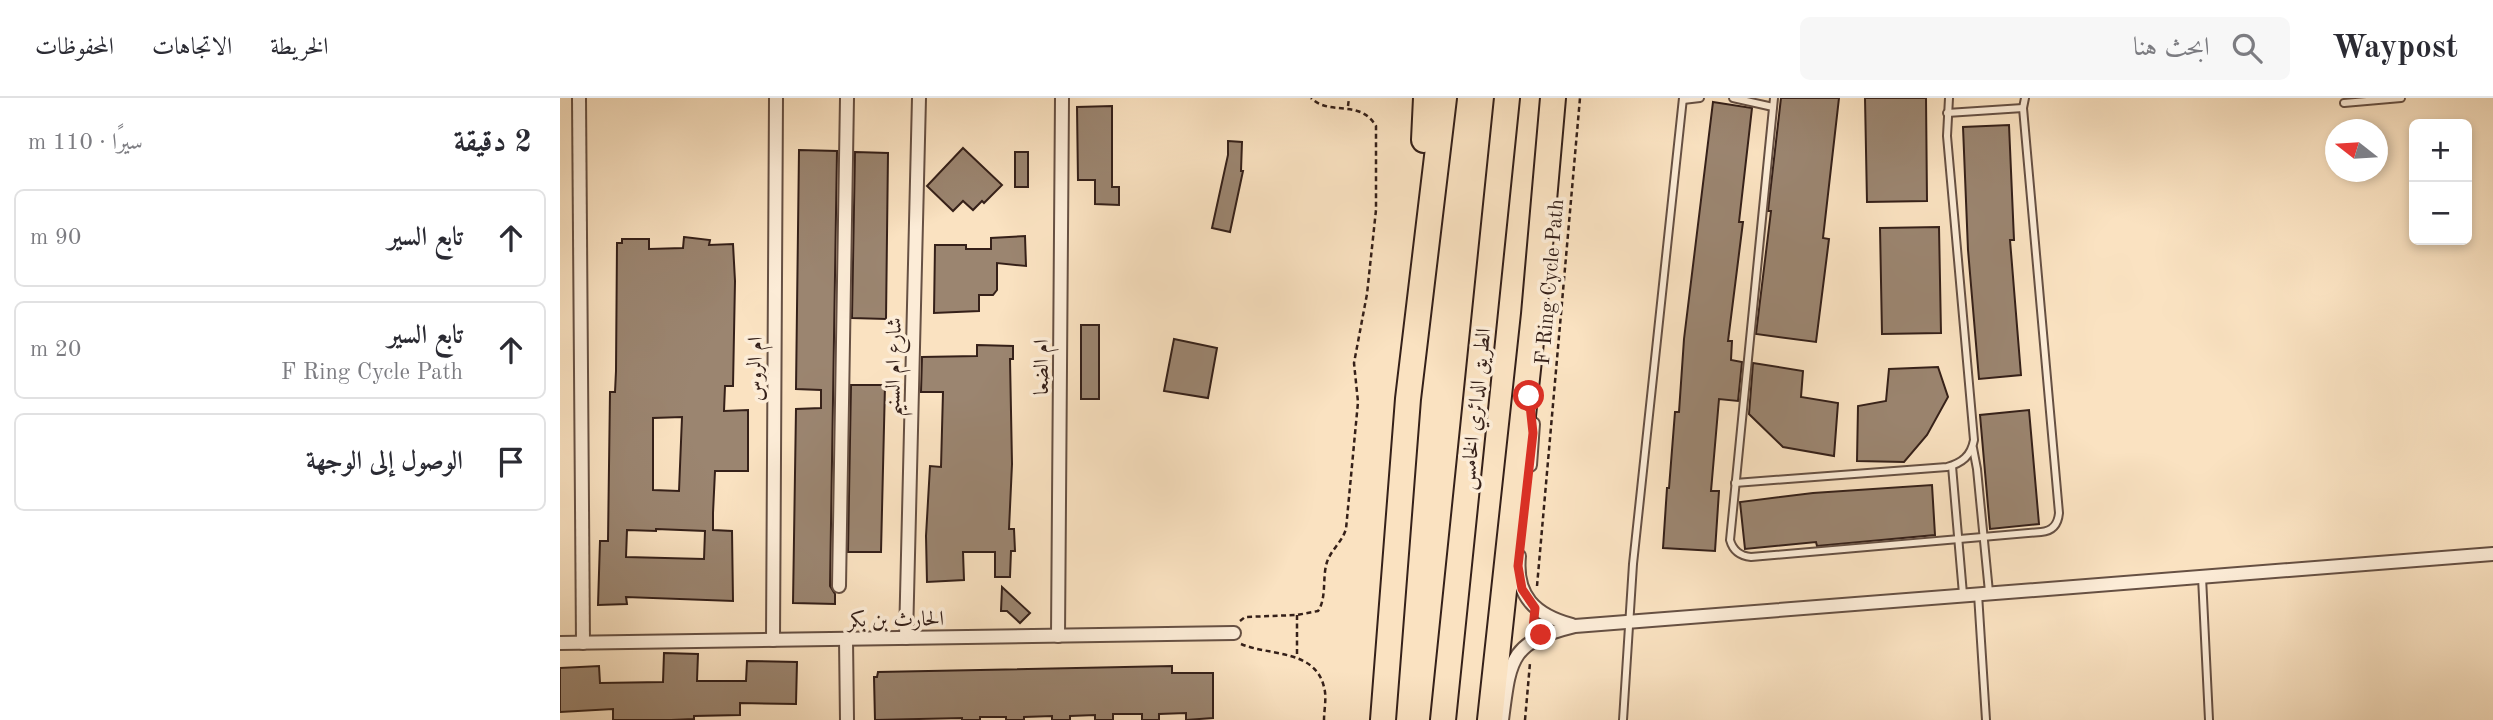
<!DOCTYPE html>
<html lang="ar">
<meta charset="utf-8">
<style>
body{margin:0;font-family:"Old Standard TT",Amiri,serif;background:#f7f7f7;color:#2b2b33;direction:rtl}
.controls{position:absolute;right:21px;top:21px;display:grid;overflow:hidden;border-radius:10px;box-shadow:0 4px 10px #0003}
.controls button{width:63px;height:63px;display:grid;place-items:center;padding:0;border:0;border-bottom:2px solid #e1e1e2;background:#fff;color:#2b2b33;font:35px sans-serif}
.compass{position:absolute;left:1765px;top:21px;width:63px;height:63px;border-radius:50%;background:#fff;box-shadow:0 4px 10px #0003;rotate:287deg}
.stop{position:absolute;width:21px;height:21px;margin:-16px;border:5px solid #d93025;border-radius:50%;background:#fff}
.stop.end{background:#d93025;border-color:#fff;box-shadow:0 2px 7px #0008}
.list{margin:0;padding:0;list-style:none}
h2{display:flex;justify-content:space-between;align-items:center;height:91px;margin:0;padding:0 28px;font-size:30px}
h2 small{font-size:23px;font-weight:400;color:#7c7c81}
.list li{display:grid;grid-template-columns:46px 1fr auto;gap:21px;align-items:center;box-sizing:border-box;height:98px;margin:0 14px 14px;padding:0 14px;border:2px solid #e1e1e2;border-radius:10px}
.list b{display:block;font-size:26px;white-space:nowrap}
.list p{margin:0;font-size:23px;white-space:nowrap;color:#7c7c81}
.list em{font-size:23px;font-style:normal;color:#7c7c81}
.icon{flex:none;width:38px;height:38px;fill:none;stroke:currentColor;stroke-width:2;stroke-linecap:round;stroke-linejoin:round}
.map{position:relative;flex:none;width:1933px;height:622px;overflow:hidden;direction:ltr}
header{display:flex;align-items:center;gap:42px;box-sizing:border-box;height:98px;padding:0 35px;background:#fff;border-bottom:2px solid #e1e1e2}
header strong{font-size:33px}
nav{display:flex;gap:38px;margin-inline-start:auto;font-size:24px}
.search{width:490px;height:63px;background:#f7f7f7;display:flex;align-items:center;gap:18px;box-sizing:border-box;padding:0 24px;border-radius:10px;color:#7c7c81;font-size:26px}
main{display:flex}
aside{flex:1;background:#fff}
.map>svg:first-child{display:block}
</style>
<header>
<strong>Waypost</strong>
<div class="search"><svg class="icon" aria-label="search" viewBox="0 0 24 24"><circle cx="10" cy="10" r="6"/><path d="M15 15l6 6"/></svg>ابحث هنا</div>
<nav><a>الخريطة</a><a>الاتجاهات</a><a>المحفوظات</a></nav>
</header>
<main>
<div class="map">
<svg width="1933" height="622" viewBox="0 0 1933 622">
<rect width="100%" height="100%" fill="#fae2c1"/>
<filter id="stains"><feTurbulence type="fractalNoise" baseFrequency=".00286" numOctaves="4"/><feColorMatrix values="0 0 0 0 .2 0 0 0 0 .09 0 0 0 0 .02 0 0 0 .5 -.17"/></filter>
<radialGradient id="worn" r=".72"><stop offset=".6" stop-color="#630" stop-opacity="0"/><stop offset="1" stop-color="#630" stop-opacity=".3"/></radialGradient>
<g fill="#9b8570" stroke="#352019" stroke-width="2" fill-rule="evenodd">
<path d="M1221,0H1279L1263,140L1269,141L1256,244L1196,236L1211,113H1208Z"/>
<path d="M1305,0H1366L1367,103L1307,104Z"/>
<path d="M1153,4L1192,10L1179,124H1183L1168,243H1172L1171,262L1182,264L1178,303L1159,301L1151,393H1159L1155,453L1103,450L1107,390H1109L1115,314H1119L1124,241Z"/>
<path d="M552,8V89H559V107L535,106V82H518L517,9Z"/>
<path d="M1449,27L1454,142H1450L1461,277L1419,281L1408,152L1403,29Z"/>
<path d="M668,43L682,44L681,73H683L670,134L652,130L668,57Z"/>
<path d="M403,50L442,87L424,105L422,103L413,112L403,103L393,113L367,88Z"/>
<path d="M239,52L277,53L270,488L275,496V506L233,505L236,311L261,310V292L236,291Z"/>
<path d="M295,54L328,55L326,221L292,220Z"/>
<rect x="455" y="54" width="13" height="35"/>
<path d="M1379,129L1381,235L1322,236L1320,130Z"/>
<path d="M465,138L466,168L437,165V192L433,197H419V213L374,215L375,147H406V151H431V140Z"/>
<path d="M124,139L150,142L149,147L173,146L175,183L173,288H165L164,313L188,312V373H155L153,415V432L172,433L173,503L66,499L67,506L38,507L40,443H48L50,294H55L56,273L57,145H62V141H89V151L123,150ZM122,319L119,393L93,392V320ZM96,431L145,433L144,461L66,459L67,432L96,433Z"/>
<rect x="521" y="227" width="18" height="74"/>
<path d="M614,241L657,250L648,300L604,293Z"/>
<path d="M417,247L453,248V261H450L452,366L449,431H454L455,453H451L450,479H435V454H403L404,482L367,484L366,438L370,368L381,369L383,294H361L362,259L417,258Z"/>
<path d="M1193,265L1243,273L1241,299L1278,305L1274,358L1223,349L1189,316Z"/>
<path d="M1378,269L1388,299L1367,337L1344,364L1297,363L1298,308L1326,303L1329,271Z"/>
<path d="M291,287H325L321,454H288Z"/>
<path d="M1469,312L1479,426L1430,431L1420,317Z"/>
<path d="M1372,387L1375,437L1257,448L1256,444L1185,451L1180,404L1253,395Z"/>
<path d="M442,489L470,515L460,525L447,513H441Z"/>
<path d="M104,555L138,556L137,583H186L187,563L237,564L236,606L180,605V617L134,618V621L111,622H53V611L0,614V570L39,568L40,585L103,584Z"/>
<path d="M612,568V575H653V620L626,622V615L599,616V622H582V616H553V622H535V617L510,618V622H492V618L464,619V622H446V619H420V622H402V620L315,622L314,579H317L318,574Z"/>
</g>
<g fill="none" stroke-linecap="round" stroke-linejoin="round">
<g stroke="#665043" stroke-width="10">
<g id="lane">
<path d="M1173,0L1213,9"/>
<path d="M1214,0L1170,442C1173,453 1180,458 1191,459L1481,434C1493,433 1498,426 1499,415L1463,10L1465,0"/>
<path d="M1123,2L1140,0"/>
<path d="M1784,5L1841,0"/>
<path d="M1387,15L1463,10"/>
<path d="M1413,350L1417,371L1429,494"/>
<path d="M1392,368L1403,496"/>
<path d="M1175,385L1387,369C1402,365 1411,358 1414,342L1387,38L1389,0"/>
<path d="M1642,479L1649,622"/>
<path d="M1418,496L1426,622"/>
<path d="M1063,622L1073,466L1123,0"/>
</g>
</g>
<g stroke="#665043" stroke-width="16">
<g id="street">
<path d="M19,0L23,545"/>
<path d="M970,367L973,326"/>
<path d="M959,458C955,498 975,517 1012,527"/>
<path d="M279,488L287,0"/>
<path d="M498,538L502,0"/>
<path d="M346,540L359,0"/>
<path d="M286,541L287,622"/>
<path d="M213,542L216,0"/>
<path d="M0,545L674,535"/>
<path d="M942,622C950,560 950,544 1015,528L1933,456"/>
</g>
</g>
<g stroke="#352019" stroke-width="28">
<g id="highway">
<path d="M864,42L866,0"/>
<path d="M823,622L848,301L884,0"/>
<path d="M883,622L947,0"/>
<path d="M930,622L974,216L993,0"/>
</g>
</g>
<g stroke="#352019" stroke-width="2.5" stroke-dasharray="5 3.5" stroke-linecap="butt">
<path d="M788,8L789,0"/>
<path d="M977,488L1020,0"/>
<path d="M737,517V559"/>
<path d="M680,523L685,519L737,517L758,513C767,500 762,479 767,464C771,452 782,444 786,431L798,304L794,265L807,196L816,112V28C799,0 771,19 751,0"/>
<path d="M681,546C709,558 755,551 764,589C767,599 764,612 764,622"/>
<path d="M965,622L970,565"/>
</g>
<use href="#lane" stroke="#fcecd7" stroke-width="6"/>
<use href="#street" stroke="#fcecd7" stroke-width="12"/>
<use href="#highway" stroke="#fae2c1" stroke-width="24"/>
</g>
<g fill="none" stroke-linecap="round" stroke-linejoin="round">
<path stroke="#d93025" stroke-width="9" d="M969,298L973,335L958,468L962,491L975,510L972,542L981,537"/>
</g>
<g text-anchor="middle" stroke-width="7" stroke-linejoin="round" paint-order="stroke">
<g font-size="21" fill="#352019" stroke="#fcecd7">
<text transform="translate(989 184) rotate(-85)" y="7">F Ring Cycle Path</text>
<text transform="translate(333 269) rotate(-89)" y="7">شارع ام السنيم</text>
<text transform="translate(481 269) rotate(-90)" y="7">ام الضعا</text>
<text transform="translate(195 271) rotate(-90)" y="7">ام الروس</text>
<text transform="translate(915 311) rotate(-84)" y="7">الطريق الدائري الخامس</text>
<text transform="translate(336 521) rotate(-1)" y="7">الحارث بن بكر</text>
</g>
</g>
<rect width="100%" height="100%" filter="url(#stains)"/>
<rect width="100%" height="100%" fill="url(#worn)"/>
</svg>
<div class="controls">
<button>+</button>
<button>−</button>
</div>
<svg class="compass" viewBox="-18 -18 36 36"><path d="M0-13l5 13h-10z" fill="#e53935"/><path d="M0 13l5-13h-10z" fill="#7c7c81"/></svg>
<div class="stop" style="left:969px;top:298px"></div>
<div class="stop end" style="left:981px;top:537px"></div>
</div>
<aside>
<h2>2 دقيقة<small>سيرًا · 110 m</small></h2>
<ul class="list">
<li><svg class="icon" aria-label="ahead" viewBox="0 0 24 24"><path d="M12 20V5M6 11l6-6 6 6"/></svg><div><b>تابع السير</b></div><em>90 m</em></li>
<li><svg class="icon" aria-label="ahead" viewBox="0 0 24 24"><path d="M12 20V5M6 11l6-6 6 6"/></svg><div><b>تابع السير</b><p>F Ring Cycle Path</p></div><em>20 m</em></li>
<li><svg class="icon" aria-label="arrive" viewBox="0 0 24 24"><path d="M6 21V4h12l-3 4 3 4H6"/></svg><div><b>الوصول إلى الوجهة</b></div></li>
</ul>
</aside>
</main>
